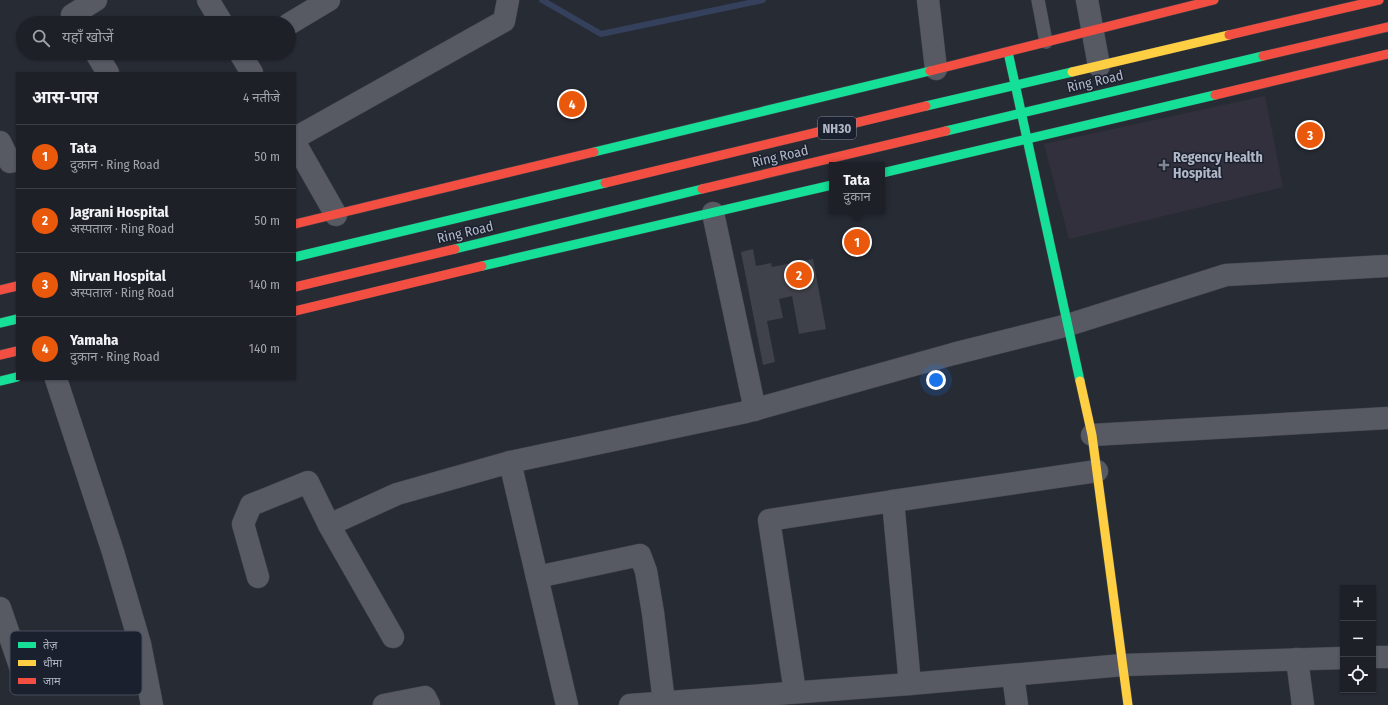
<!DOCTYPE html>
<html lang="hi">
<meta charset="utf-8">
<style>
body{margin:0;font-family:"Fira Sans Condensed","Noto Sans Devanagari",sans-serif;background:#25282f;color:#f1f3f6}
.controls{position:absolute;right:12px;bottom:12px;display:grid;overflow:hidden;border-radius:0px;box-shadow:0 1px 3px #0004}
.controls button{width:36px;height:36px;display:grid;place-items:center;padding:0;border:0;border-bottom:1px solid #3b3e44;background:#1d2027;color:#f1f3f6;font:20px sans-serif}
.you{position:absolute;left:936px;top:380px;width:14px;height:14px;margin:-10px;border:3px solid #fff;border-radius:50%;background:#1a73e8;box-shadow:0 0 0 6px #1a73e833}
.badge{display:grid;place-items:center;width:26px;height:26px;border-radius:50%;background:#ea580c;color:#fff;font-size:13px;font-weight:700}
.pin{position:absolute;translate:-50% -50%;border:2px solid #fff;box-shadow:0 1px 4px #0006}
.popup{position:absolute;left:829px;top:162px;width:56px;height:52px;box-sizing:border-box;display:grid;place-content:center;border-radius:0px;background:#1d2027;filter:drop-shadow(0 1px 3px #0005);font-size:13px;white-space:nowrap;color:#a0a3a7}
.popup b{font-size:15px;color:#f1f3f6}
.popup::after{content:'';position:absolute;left:50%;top:100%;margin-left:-8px;border:8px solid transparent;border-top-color:#1d2027}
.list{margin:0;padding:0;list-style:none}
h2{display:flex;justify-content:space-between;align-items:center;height:52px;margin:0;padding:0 16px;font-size:17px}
h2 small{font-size:13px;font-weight:400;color:#a0a3a7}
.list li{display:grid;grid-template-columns:26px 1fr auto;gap:12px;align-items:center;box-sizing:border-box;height:64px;padding:0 16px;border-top:1px solid #3b3e44}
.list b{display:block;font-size:15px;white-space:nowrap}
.list p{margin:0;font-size:13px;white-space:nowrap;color:#a0a3a7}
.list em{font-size:13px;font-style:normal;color:#a0a3a7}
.icon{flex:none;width:22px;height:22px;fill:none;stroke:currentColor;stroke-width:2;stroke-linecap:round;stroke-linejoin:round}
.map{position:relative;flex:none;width:1388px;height:705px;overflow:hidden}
.search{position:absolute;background:#1d2027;box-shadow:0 1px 3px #0004;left:16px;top:16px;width:280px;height:44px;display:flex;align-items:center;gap:10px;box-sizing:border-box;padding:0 14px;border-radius:22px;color:#a0a3a7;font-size:15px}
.panel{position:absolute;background:#1d2027;box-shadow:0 1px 3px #0004;left:16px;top:72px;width:280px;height:308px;border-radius:0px}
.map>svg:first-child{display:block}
</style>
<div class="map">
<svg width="1388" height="705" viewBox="0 0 1388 705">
<rect width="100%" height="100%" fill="#272b34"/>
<path fill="#33303d" d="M1265,96L1283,187L1069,239L1044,144Z"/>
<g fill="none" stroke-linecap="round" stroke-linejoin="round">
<path stroke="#35405c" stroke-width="6" d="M542,0L601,34L763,0"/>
</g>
<path fill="#3f424a" d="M753,249L756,266L771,263L772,267L813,259L826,329L799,334L792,296L779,299L783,318L767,321L775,362L763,365L741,252Z"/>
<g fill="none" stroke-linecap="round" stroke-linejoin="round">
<g stroke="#43464d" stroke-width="14">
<path id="lane" d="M1038,0L1046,42"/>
</g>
<g stroke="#43464d" stroke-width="23">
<g id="street">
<path d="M208,0L222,23"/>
<path d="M928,0L936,69"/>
<path d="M1087,0L1099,66"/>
<path d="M77,23L72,15L96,0"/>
<path d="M289,24L329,0"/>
<path d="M96,53L108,73"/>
<path d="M240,53L252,73"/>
<path d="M295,138L504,21L508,0"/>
<path d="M0,142L10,162L17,160"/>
<path d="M295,143L336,215"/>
<path d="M713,213L755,410"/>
<path d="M56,379L113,552L140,644L152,705"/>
<path d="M1092,435L1388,418"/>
<path d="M258,577L243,524L251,505L308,482L329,525"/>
<path d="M537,577L640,555L646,571L653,613L664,702"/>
<path d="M0,608L22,672"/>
<path d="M393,637L329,525L397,494L510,462"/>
<path d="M1373,657H1388"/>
<path d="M1297,659L1303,705"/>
<path d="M1013,675L1017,705"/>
<path d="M910,684L893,501L1097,471"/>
<path d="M795,692L769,520L893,501"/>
<path d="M384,705L425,697L429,705"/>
<path d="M567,705L510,462L746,412L953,354L1068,325L1226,275L1386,266"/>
<path d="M630,705L910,684L1123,665L1343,658"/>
</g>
</g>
<g stroke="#43464d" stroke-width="10">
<g id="fast">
<path d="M1008,52L1080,381"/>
<path d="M926,106L1072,72"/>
<path d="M946,131L1263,56"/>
<path d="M594,152L930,71"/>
<path d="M882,173L1215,95"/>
<path d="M455,249L702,189"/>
<path d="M295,257L605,183"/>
<path d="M482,266L832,185"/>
<path d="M0,323L17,319"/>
<path d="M0,381L17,377"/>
</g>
</g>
<g stroke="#43464d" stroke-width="10">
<g id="slow">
<path d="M1072,72L1229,35"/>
<path d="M1080,381L1092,435L1128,705"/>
</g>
</g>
<g stroke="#43464d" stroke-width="10">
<g id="jam">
<path d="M1229,35L1379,0"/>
<path d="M1263,56L1388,27"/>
<path d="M930,71L1214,0"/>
<path d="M1215,95L1388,54"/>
<path d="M605,183L926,106"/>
<path d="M702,189L946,131"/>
<path d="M295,224L594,152"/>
<path d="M295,287L455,249"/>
<path d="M0,290L17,286"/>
<path d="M295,311L482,266"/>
<path d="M0,355L17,351"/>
</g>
</g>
<use href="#lane" stroke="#575a63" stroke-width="13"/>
<use href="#street" stroke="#575a63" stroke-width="22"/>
<use href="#fast" stroke="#16e098" stroke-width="9"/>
<use href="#slow" stroke="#ffcf43" stroke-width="9"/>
<use href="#jam" stroke="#f24e42" stroke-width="9"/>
</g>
<path fill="#818593" stroke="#1b202e" stroke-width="1.5" d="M1162 159h4v4h4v4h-4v4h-4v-4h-4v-4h4z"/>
<g text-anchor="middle" stroke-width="3" stroke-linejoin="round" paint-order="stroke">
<rect fill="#1b202e" stroke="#848998" stroke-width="1" x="818" y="117" width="38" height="22" rx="3"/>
<g font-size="13" font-weight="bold" fill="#b1b6c6">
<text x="837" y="133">NH30</text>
</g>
<g font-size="14" fill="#b1b6c6" stroke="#1b202e">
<text transform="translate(1095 81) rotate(-13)" y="5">Ring Road</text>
<text transform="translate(780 156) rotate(-13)" y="5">Ring Road</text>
<text transform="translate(465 232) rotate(-13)" y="5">Ring Road</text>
</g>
<g font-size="14" font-weight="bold" fill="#b1b6c6" stroke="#1b202e" text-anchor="start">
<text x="1173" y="162">Regency Health<tspan x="1173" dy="16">Hospital</tspan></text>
</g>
</g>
<rect x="10" y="631" width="132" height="64" rx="6" fill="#1b202e" stroke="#484d5c" stroke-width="1"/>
<rect x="18" y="642" width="18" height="6" fill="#16e098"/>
<rect x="18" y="660" width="18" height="6" fill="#ffcf43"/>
<rect x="18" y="678" width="18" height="6" fill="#f24e42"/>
<g font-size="11" fill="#b1b6c6">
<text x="43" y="649">तेज़</text>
<text x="43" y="667">धीमा</text>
<text x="43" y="685">जाम</text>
</g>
</svg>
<div class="controls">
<button>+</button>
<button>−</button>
<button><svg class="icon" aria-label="locate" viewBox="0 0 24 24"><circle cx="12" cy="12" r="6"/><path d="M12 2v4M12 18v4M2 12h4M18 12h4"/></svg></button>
</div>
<div class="you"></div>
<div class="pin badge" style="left:857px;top:242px">1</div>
<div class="popup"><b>Tata</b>दुकान</div>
<div class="pin badge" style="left:799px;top:275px">2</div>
<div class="pin badge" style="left:1310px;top:135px">3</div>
<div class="pin badge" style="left:572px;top:104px">4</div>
<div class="search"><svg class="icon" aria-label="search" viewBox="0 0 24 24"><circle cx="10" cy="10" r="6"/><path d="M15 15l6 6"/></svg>यहाँ खोजें</div>
<section class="panel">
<h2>आस-पास<small>4 नतीजे</small></h2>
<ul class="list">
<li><span class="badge">1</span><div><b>Tata</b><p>दुकान · Ring Road</p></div><em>50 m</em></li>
<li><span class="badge">2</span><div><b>Jagrani Hospital</b><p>अस्पताल · Ring Road</p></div><em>50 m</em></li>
<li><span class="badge">3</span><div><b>Nirvan Hospital</b><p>अस्पताल · Ring Road</p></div><em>140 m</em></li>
<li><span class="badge">4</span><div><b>Yamaha</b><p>दुकान · Ring Road</p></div><em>140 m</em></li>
</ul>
</section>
</div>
